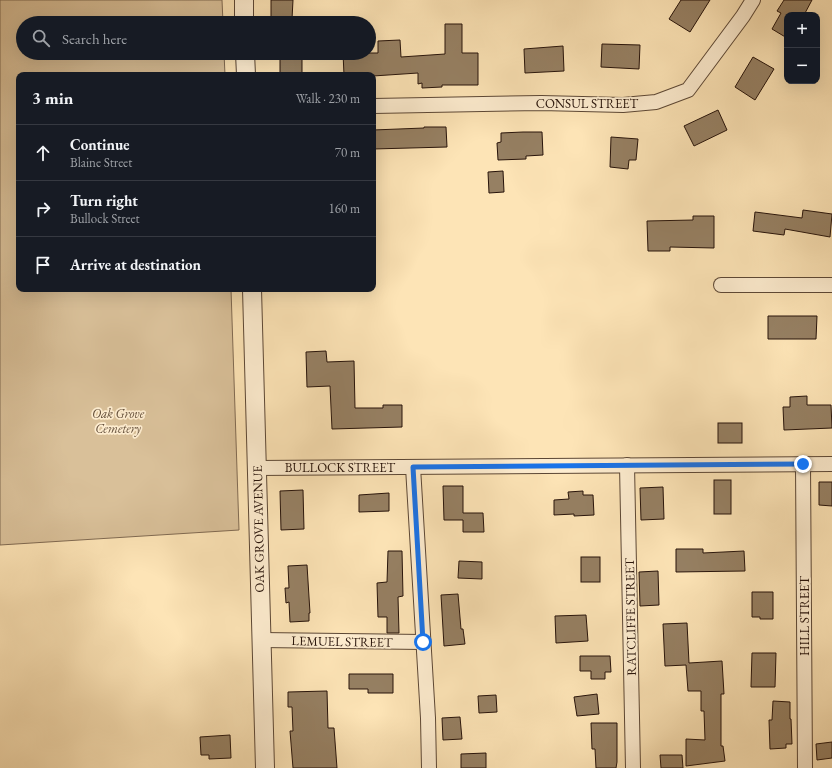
<!DOCTYPE html>
<meta charset="utf-8">
<style>
body{margin:0;font-family:"EB Garamond",serif;background:#20242c;color:#f1f3f6}
.controls{position:absolute;right:12px;top:12px;display:grid;overflow:hidden;border-radius:8px;box-shadow:0 4px 16px #0002}
.controls button{width:36px;height:36px;display:grid;place-items:center;padding:0;border:0;border-bottom:1px solid #363941;background:#171b24;color:#f1f3f6;font:20px sans-serif}
.stop{position:absolute;width:12px;height:12px;margin:-9px;border:3px solid #1a73e8;border-radius:50%;background:#fff}
.stop.end{background:#1a73e8;border-color:#fff;box-shadow:0 1px 4px #0008}
.list{margin:0;padding:0;list-style:none}
h2{display:flex;justify-content:space-between;align-items:center;height:52px;margin:0;padding:0 16px;font-size:17px}
h2 small{font-size:13px;font-weight:400;color:#9ea1a6}
.list li{display:grid;grid-template-columns:26px 1fr auto;gap:12px;align-items:center;box-sizing:border-box;height:56px;padding:0 16px;border-top:1px solid #363941}
.list b{display:block;font-size:15px;white-space:nowrap}
.list p{margin:0;font-size:13px;white-space:nowrap;color:#9ea1a6}
.list em{font-size:13px;font-style:normal;color:#9ea1a6}
.icon{flex:none;width:22px;height:22px;fill:none;stroke:currentColor;stroke-width:2;stroke-linecap:round;stroke-linejoin:round}
.map{position:relative;flex:none;width:832px;height:768px;overflow:hidden}
.search{position:absolute;background:#171b24;box-shadow:0 4px 16px #0002;left:16px;top:16px;width:360px;height:44px;display:flex;align-items:center;gap:10px;box-sizing:border-box;padding:0 14px;border-radius:22px;color:#9ea1a6;font-size:15px}
.panel{position:absolute;background:#171b24;box-shadow:0 4px 16px #0002;left:16px;top:72px;width:360px;height:220px;border-radius:8px}
.map>svg:first-child{display:block}
</style>
<div class="map">
<svg width="832" height="768" viewBox="0 0 832 768">
<rect width="100%" height="100%" fill="#fde4b6"/>
<filter id="stains"><feTurbulence type="fractalNoise" baseFrequency=".005" numOctaves="4"/><feColorMatrix values="0 0 0 0 .2 0 0 0 0 .09 0 0 0 0 .02 0 0 0 .5 -.17"/></filter>
<radialGradient id="worn" r=".72"><stop offset=".6" stop-color="#630" stop-opacity="0"/><stop offset="1" stop-color="#630" stop-opacity=".3"/></radialGradient>
<path fill="#d9c099" stroke="#806a52" d="M0,0H222L223,23H23V53H224L225,75H19V289H231L239,530L0,545Z"/>
<g fill="#968063" stroke="#27130a">
<path d="M271,0H293L292,19L271,20Z"/>
<path d="M681,0H710L690,32L669,19Z"/>
<path d="M784,0H812L804,15H787V38L772,29L781,13L777,11Z"/>
<path d="M445,24H462V53H478V85H442V87L422,88V83L418,84V73L373,76L344,75L343,53H378V41L400,40L401,57L445,54Z"/>
<path d="M602,44L640,45L639,69L601,67Z"/>
<path d="M563,46L564,71L525,73L524,49Z"/>
<rect x="280" y="53" width="22" height="22"/>
<path d="M753,57L774,69L755,100L735,87Z"/>
<path d="M718,110L727,130L694,146L684,126Z"/>
<path d="M424,127H446L447,147L373,149V130L424,128Z"/>
<path d="M523,132H542L543,155L526,156V159L498,160L497,143L501,142V133Z"/>
<path d="M611,137L638,139L636,160H629L628,169L610,167Z"/>
<path d="M503,171L504,192L489,193L488,172Z"/>
<path d="M803,210L832,214L830,237L785,229L784,235L753,231L755,212L802,218Z"/>
<path d="M693,216H714V248L670,247V251H648L647,221L693,220Z"/>
<path d="M768,316H817L816,339H768Z"/>
<path d="M326,351L327,362L354,361L355,408H383V405H402V427L332,429L330,386L307,387L306,352Z"/>
<path d="M807,396V405H831L832,428L784,430L783,407H790V397Z"/>
<rect x="718" y="423" width="24" height="20"/>
<rect x="714" y="480" width="17" height="34"/>
<path d="M819,482H832V506L819,505Z"/>
<path d="M443,486H463V513H483L484,532H463V520H444Z"/>
<path d="M663,487L664,519L641,520L640,488Z"/>
<path d="M303,490L304,529L281,530L280,491Z"/>
<path d="M583,491V495H593L594,515L574,516V514L554,515V500L569,499L568,492Z"/>
<path d="M389,493V511L359,512V495Z"/>
<path d="M676,549H703V553L744,551L745,571L676,572Z"/>
<path d="M388,551H402L403,596L398,597L399,633H387V617H378L377,583L387,582Z"/>
<rect x="581" y="557" width="19" height="25"/>
<path d="M459,561L482,562V579L458,578Z"/>
<path d="M307,565L310,613H309V621L290,622L289,602L286,603L285,588H289L288,566Z"/>
<path d="M658,571L659,605L640,606L639,572Z"/>
<path d="M752,592H773V619H760V617H752Z"/>
<path d="M458,594L461,629H463L465,644L444,646L441,595Z"/>
<path d="M586,615L588,641L556,643L555,616Z"/>
<path d="M687,623L689,663L722,661L724,694H721V746H723L725,761L686,766V739L705,740L704,711H701V691H688L686,665L665,666L663,624Z"/>
<path d="M752,653H776L775,687H751Z"/>
<path d="M580,656H610L611,672H605V679H591V671H580Z"/>
<path d="M349,674H393V693H368V689H349Z"/>
<path d="M327,691L328,728H334L337,768H293L290,731H293L292,707H288V692Z"/>
<path d="M597,694L599,714L577,716L574,697Z"/>
<path d="M496,695L497,712L479,713L478,696Z"/>
<path d="M773,701L790,702V719H791L792,744H786V748L770,749L769,720H772Z"/>
<path d="M460,717L462,739L443,740L442,718Z"/>
<path d="M591,723H617V762L616,768H596L595,749H592Z"/>
<path d="M230,735L231,758L209,759V755H201L200,737Z"/>
<path d="M832,742V758L817,760L816,744Z"/>
<path d="M486,753V768H461V754Z"/>
<path d="M660,755H682L683,768H661Z"/>
</g>
<g fill="none" stroke-linecap="round" stroke-linejoin="round">
<g stroke="#5c4735" stroke-width="16">
<g id="minor">
<path d="M373,106L541,103L623,105L656,102L688,90L743,16L753,0"/>
<path d="M721,285H832"/>
<path d="M803,464L805,768"/>
<path d="M627,465L633,768"/>
<path d="M413,467L428,718L429,768"/>
<path d="M256,468L832,464"/>
<path d="M261,640L423,642"/>
</g>
</g>
<g stroke="#5c4735" stroke-width="20">
<g id="tertiary">
<path d="M244,0V23"/>
<path d="M245,53L246,75"/>
<path d="M252,289L265,768"/>
</g>
</g>
<use href="#minor" stroke="#feedd0" stroke-width="14"/>
<use href="#tertiary" stroke="#feedd0" stroke-width="18"/>
</g>
<g fill="none" stroke-linecap="round" stroke-linejoin="round">
<path stroke="#1a73e8" stroke-width="5" d="M423,642L413,467L803,464"/>
</g>
<g text-anchor="middle" stroke-width="3.5" stroke-linejoin="round" paint-order="stroke">
<g font-size="13" fill="#27130a" stroke="#feedd0">
<text x="587" y="108">CONSUL STREET</text>
<text x="340" y="472">BULLOCK STREET</text>
<text transform="translate(258 529) rotate(-91)" y="5">OAK GROVE AVENUE</text>
<text transform="translate(804 616) rotate(-90)" y="5">HILL STREET</text>
<text transform="translate(630 617) rotate(-91)" y="5">RATCLIFFE STREET</text>
<text transform="translate(342 641) rotate(1)" y="5">LEMUEL STREET</text>
</g>
<g font-size="13" font-style="italic" fill="#65503c" stroke="#feedd0">
<text x="118" y="418">Oak Grove<tspan x="118" dy="15">Cemetery</tspan></text>
</g>
</g>
<rect width="100%" height="100%" filter="url(#stains)"/>
<rect width="100%" height="100%" fill="url(#worn)"/>
</svg>
<div class="controls">
<button>+</button>
<button>−</button>
</div>
<div class="stop" style="left:423px;top:642px"></div>
<div class="stop end" style="left:803px;top:464px"></div>
<div class="search"><svg class="icon" aria-label="search" viewBox="0 0 24 24"><circle cx="10" cy="10" r="6"/><path d="M15 15l6 6"/></svg>Search here</div>
<section class="panel">
<h2>3 min<small>Walk · 230 m</small></h2>
<ul class="list">
<li><svg class="icon" aria-label="ahead" viewBox="0 0 24 24"><path d="M12 20V5M6 11l6-6 6 6"/></svg><div><b>Continue</b><p>Blaine Street</p></div><em>70 m</em></li>
<li><svg class="icon" aria-label="right" viewBox="0 0 24 24"><path d="M7 20v-9h11M14 6l5 5-5 5"/></svg><div><b>Turn right</b><p>Bullock Street</p></div><em>160 m</em></li>
<li><svg class="icon" aria-label="arrive" viewBox="0 0 24 24"><path d="M6 21V4h12l-3 4 3 4H6"/></svg><div><b>Arrive at destination</b></div></li>
</ul>
</section>
</div>
